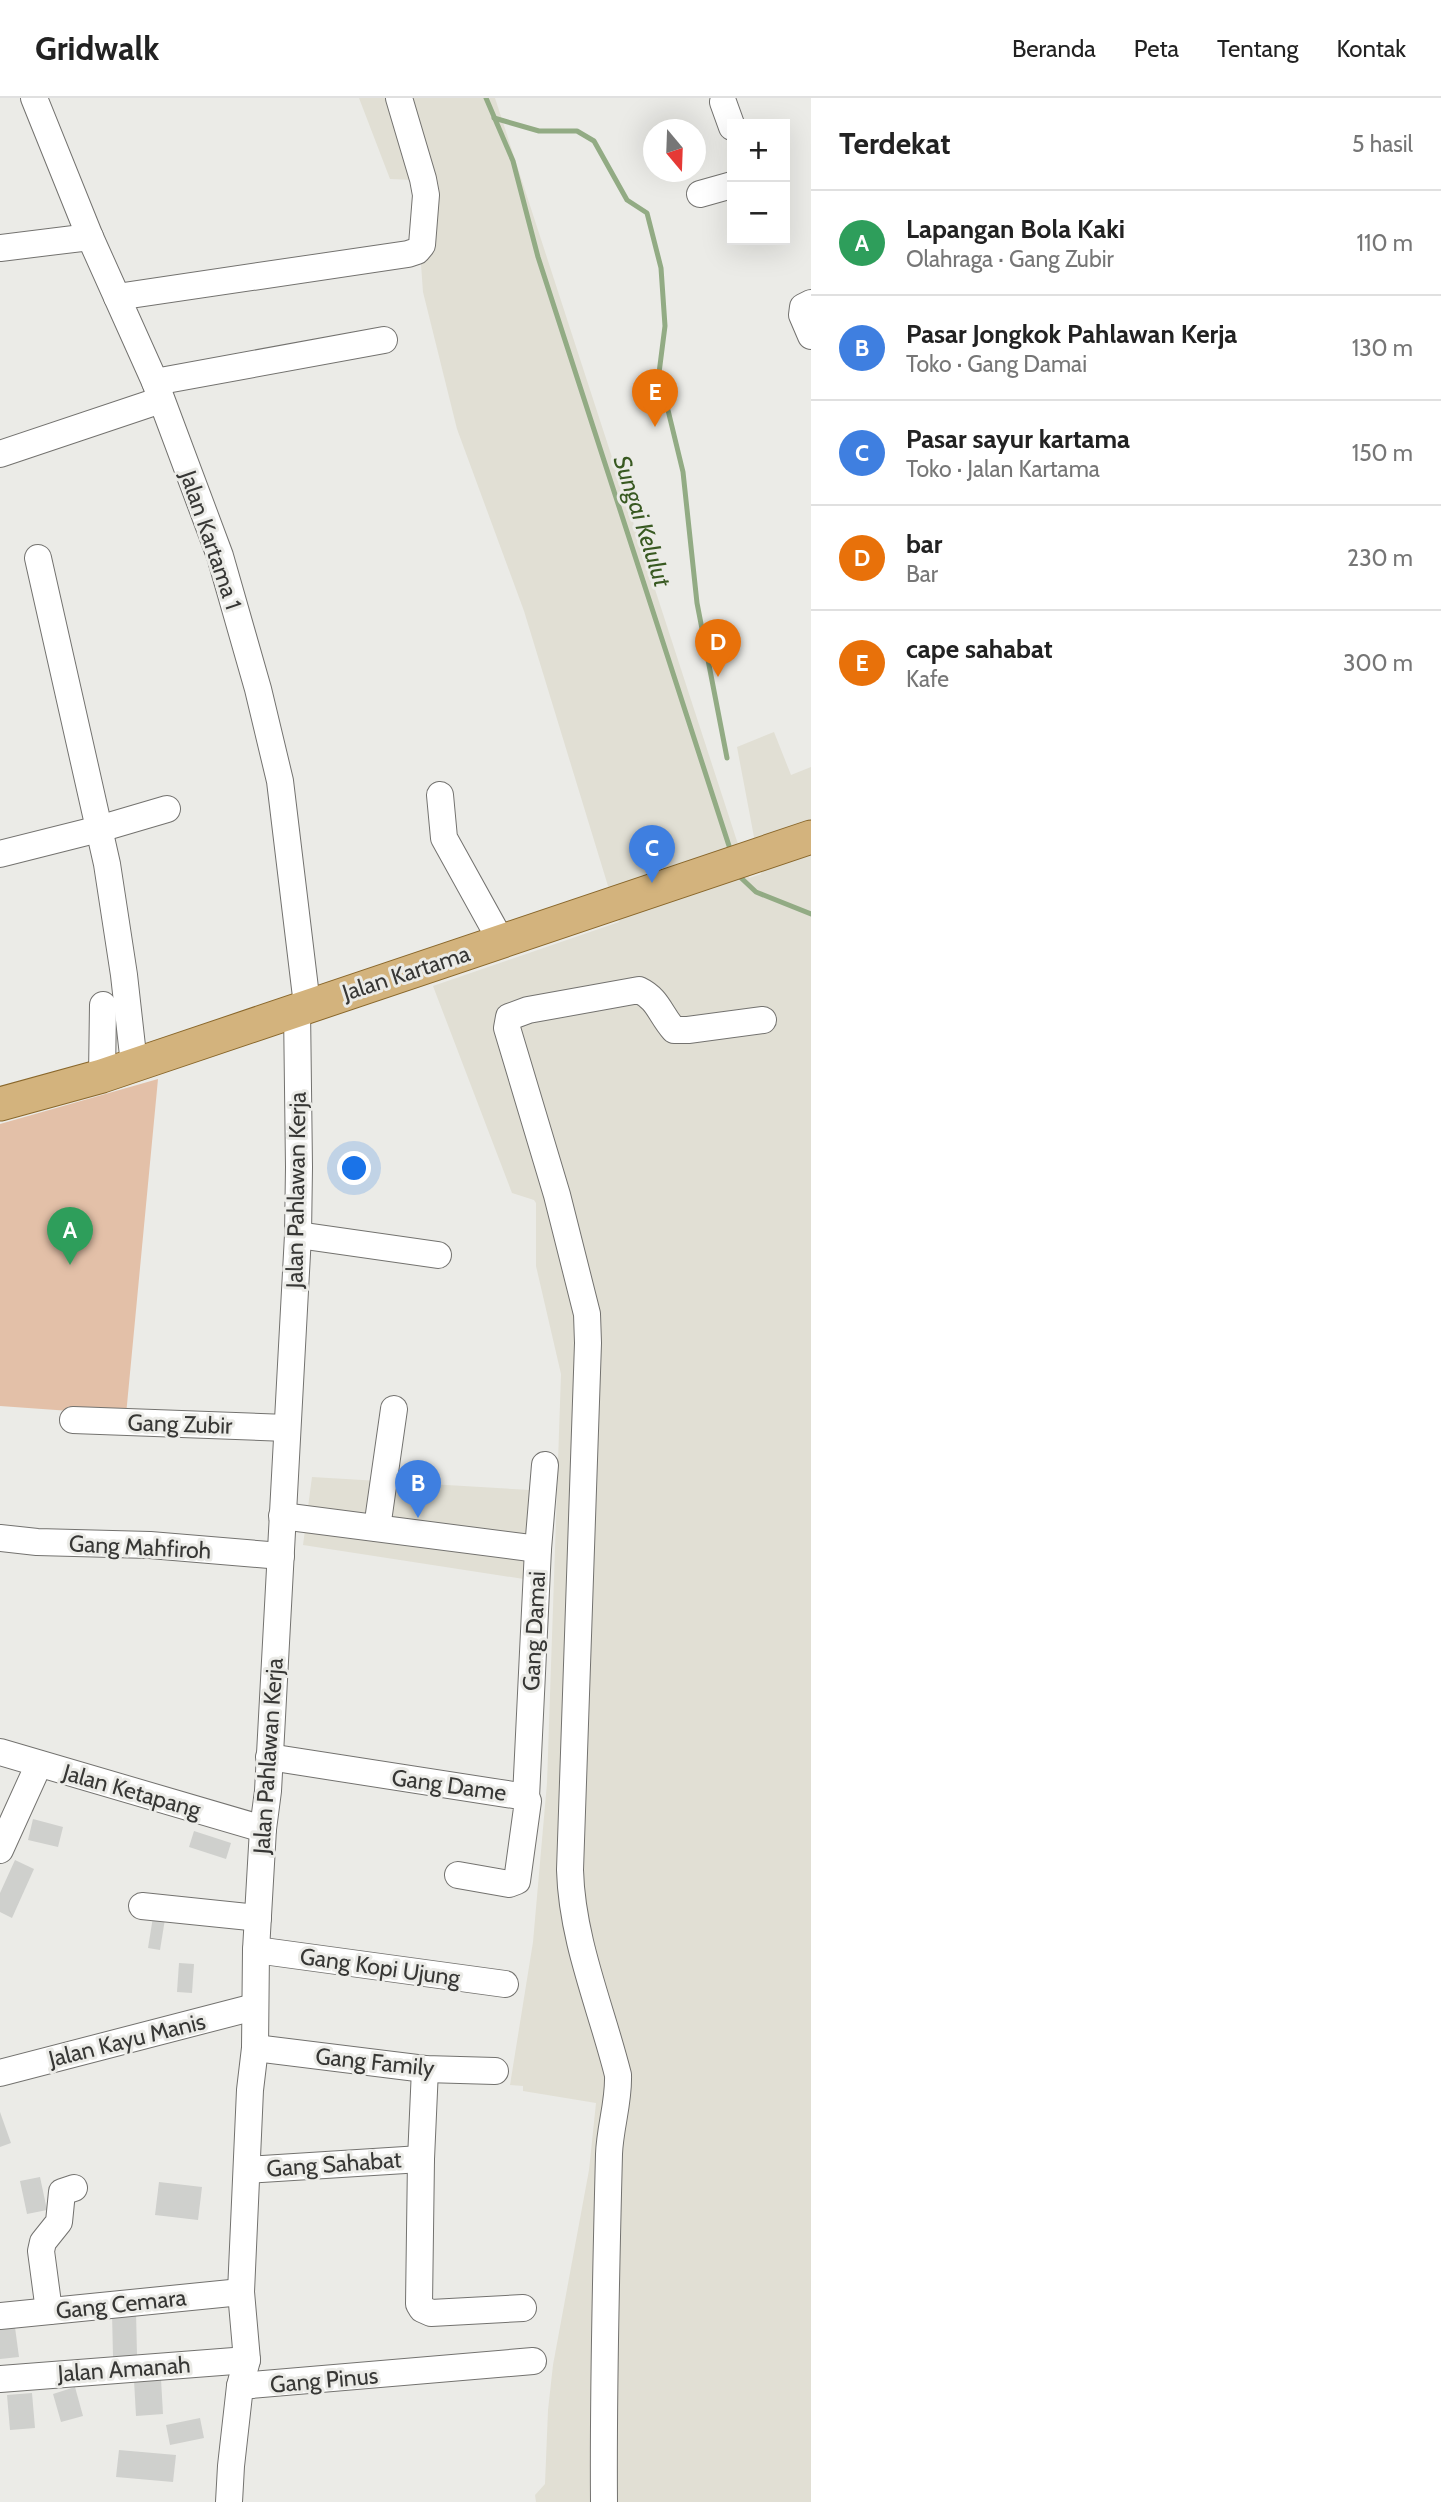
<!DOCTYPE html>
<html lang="id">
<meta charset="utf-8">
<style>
body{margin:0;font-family:Cabin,sans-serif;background:#f6f6f6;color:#222}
.controls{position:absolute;right:21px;top:21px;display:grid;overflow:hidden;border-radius:0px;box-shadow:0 7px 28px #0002}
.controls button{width:63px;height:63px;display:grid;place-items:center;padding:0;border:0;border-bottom:2px solid #e0e0e0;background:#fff;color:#222;font:35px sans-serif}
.compass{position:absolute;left:643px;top:21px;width:63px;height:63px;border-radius:50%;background:#fff;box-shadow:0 7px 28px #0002;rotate:161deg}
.you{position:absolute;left:355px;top:1071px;width:24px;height:24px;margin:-18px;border:5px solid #fff;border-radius:50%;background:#1a73e8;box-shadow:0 0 0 10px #1a73e833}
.badge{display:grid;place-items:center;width:46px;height:46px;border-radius:50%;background:#ea580c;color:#fff;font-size:23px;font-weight:700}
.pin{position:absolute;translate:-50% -58px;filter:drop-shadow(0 2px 4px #0008)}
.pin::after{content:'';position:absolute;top:37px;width:24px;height:21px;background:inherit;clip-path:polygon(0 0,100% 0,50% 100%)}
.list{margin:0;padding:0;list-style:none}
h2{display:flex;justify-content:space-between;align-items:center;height:91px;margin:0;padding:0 28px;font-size:30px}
h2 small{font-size:23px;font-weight:400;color:#767676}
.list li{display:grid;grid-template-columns:46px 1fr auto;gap:21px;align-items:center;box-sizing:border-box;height:105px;padding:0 28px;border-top:2px solid #e0e0e0}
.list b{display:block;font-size:26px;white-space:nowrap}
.list p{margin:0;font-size:23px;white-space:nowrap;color:#767676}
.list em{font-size:23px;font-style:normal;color:#767676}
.map{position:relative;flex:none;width:811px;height:2404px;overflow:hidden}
header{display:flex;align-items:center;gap:42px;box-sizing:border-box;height:98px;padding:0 35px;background:#fff;border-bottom:2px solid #e0e0e0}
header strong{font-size:33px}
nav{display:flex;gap:38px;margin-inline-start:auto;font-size:24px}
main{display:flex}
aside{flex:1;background:#fff}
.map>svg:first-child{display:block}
</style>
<header>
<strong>Gridwalk</strong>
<nav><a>Beranda</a><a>Peta</a><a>Tentang</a><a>Kontak</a></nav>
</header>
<main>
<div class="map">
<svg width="811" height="2404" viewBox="0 0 811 2404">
<rect width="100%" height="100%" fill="#ebebe7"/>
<g fill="#e1dfd4">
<path d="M359,0H495L749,780L761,776L737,649L774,634L791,677L811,669V2404H536L535,2397L545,2386L548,2312L553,2267L589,2072L596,2005L523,1993V1988L510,1987L533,1844L547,1685L561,1276L536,1168V1105L534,1102L512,1095L433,888L619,824L524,513L457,331L423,194L415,82L390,81Z"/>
<path d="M312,1379L530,1392V1482L303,1447Z"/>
</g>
<path fill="#e3c0a8" d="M158,981L126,1317L0,1308V1026Z"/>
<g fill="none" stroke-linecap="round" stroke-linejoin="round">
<g stroke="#92ab84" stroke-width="5">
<path d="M486,0L513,63L538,159L731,754"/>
<path d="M494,20L539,33H577L594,43L627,102L647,115L661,170L665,228L659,275L683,374L697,505L727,660"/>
<path d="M738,777L756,794L811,816"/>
</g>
</g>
<g fill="#cfd0cd">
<path d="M33,1721L63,1729L58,1749L28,1742Z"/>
<path d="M194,1733L231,1745L226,1761L189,1749Z"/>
<path d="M15,1762L34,1771L12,1820L0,1814V1795Z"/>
<path d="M153,1819L165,1821L160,1852L148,1850Z"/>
<path d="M179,1865L194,1866L192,1895L177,1894Z"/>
<path d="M0,2014L11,2045L0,2049Z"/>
<path d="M40,2079L47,2112L27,2116L20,2083Z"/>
<path d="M159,2084L202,2089L198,2122L155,2117Z"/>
<path d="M136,2213L137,2258L113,2259L112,2214Z"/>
<path d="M14,2222L19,2259L0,2261V2224Z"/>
<path d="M161,2281L163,2316L136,2318L134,2282Z"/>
<path d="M75,2289L83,2318L61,2324L53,2296Z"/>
<path d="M32,2295L35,2330L10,2332L7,2297Z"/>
<path d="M200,2320L204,2340L170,2347L166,2327Z"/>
<path d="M119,2352L176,2357L173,2384L116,2379Z"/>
</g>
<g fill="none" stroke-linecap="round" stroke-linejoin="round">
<g stroke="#73726f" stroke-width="28">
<g id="minor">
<path d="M34,0L90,139L155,284L220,458L258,591L280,683L307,907"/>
<path d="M723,4L732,29"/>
<path d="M700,96L732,87"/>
<path d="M0,150L90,139"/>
<path d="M117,199L408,156L417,153L422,147L426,97L423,81L399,0"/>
<path d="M811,205L803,209L802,217L811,238"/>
<path d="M155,284L384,242"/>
<path d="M0,356L161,302"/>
<path d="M38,460L107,766L124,877L134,966"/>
<path d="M440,697L444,740L501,843"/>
<path d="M0,756L99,731L167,711"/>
<path d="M102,978L103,907"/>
<path d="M298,1137L438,1157"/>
<path d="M73,1322L287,1330"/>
<path d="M282,1418L538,1451"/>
<path d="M377,1430L394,1311"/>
<path d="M0,1440L37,1444L150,1447L281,1458"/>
<path d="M0,1654L263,1731"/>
<path d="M269,1659L526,1699L528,1703L517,1783L509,1786L458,1777"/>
<path d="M526,1699L538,1451L545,1367"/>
<path d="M0,1752L39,1666"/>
<path d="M142,1808L258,1820"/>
<path d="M256,1852L505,1886"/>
<path d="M255,1950L425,1971L495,1973"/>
<path d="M425,1971L421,2061L419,2206L422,2211L431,2215L523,2210"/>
<path d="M0,1975L254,1909"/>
<path d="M247,2072L421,2061"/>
<path d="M49,2213L41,2153L43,2144L59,2124L62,2094L74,2090"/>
<path d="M0,2218L241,2194"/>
<path d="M0,2281L247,2262"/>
<path d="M240,2288L533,2263"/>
<path d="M229,2404L231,2368L240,2288L247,2262L241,2194L250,1992L255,1950L256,1852L263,1731L268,1693L298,1137L299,1069L297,911"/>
<path d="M604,2404C603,2288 606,2172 609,2056C610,2029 619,2004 618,1977C601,1909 572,1843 570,1772L588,1245L587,1216L557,1097L507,930L509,919L528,912L639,892C658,901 660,916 674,932H688L763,922"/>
</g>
</g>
<g stroke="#89672b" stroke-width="35">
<path id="major" d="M0,1006L102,978L811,739"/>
</g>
<use href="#minor" stroke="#fff" stroke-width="26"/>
<use href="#major" stroke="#d3b37d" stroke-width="33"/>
</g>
<g text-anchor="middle" stroke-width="6" stroke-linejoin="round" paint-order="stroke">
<g font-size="23" fill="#373735" stroke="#ebebe7">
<text transform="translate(211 442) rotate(71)" y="8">Jalan Kartama 1</text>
<text transform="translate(406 875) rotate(-18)" y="8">Jalan Kartama</text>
<text transform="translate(296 1092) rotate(-89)" y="8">Jalan Pahlawan Kerja</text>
<text transform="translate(180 1326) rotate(2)" y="8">Gang Zubir</text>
<text transform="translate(140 1449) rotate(3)" y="8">Gang Mahfiroh</text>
<text transform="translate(534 1533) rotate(-87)" y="8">Gang Damai</text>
<text transform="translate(268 1658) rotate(-86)" y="8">Jalan Pahlawan Kerja</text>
<text transform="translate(449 1687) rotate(8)" y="8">Gang Dame</text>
<text transform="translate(132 1693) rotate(16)" y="8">Jalan Ketapang</text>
<text transform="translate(380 1869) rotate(8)" y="8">Gang Kopi Ujung</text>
<text transform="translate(127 1942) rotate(-14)" y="8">Jalan Kayu Manis</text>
<text transform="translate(375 1964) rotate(6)" y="8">Gang Family</text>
<text transform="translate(334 2066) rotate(-4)" y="8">Gang Sahabat</text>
<text transform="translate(121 2206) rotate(-6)" y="8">Gang Cemara</text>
<text transform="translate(124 2271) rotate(-4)" y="8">Jalan Amanah</text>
<text transform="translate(324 2282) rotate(-5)" y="8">Gang Pinus</text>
</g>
<g font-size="24" font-style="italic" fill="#385921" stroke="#ebebe7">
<text transform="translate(642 423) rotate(72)" y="8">Sungai Kelulut</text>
</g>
</g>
</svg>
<div class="controls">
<button>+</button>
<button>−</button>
</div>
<svg class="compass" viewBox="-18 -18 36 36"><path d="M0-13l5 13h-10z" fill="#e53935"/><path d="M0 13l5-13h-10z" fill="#767676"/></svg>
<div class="you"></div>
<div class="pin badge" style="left:70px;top:1167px;background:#2e9e5b">A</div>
<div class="pin badge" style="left:418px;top:1420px;background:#3f7fe0">B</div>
<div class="pin badge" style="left:652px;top:785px;background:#3f7fe0">C</div>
<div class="pin badge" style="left:718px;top:579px;background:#e8710a">D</div>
<div class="pin badge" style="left:655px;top:329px;background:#e8710a">E</div>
</div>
<aside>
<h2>Terdekat<small>5 hasil</small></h2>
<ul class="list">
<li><span class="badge" style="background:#2e9e5b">A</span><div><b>Lapangan Bola Kaki</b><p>Olahraga · Gang Zubir</p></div><em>110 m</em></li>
<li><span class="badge" style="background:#3f7fe0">B</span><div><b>Pasar Jongkok Pahlawan Kerja</b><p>Toko · Gang Damai</p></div><em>130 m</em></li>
<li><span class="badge" style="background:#3f7fe0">C</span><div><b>Pasar sayur kartama</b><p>Toko · Jalan Kartama</p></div><em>150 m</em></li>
<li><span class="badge" style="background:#e8710a">D</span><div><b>bar</b><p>Bar</p></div><em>230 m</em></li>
<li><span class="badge" style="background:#e8710a">E</span><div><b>cape sahabat</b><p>Kafe</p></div><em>300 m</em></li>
</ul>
</aside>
</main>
